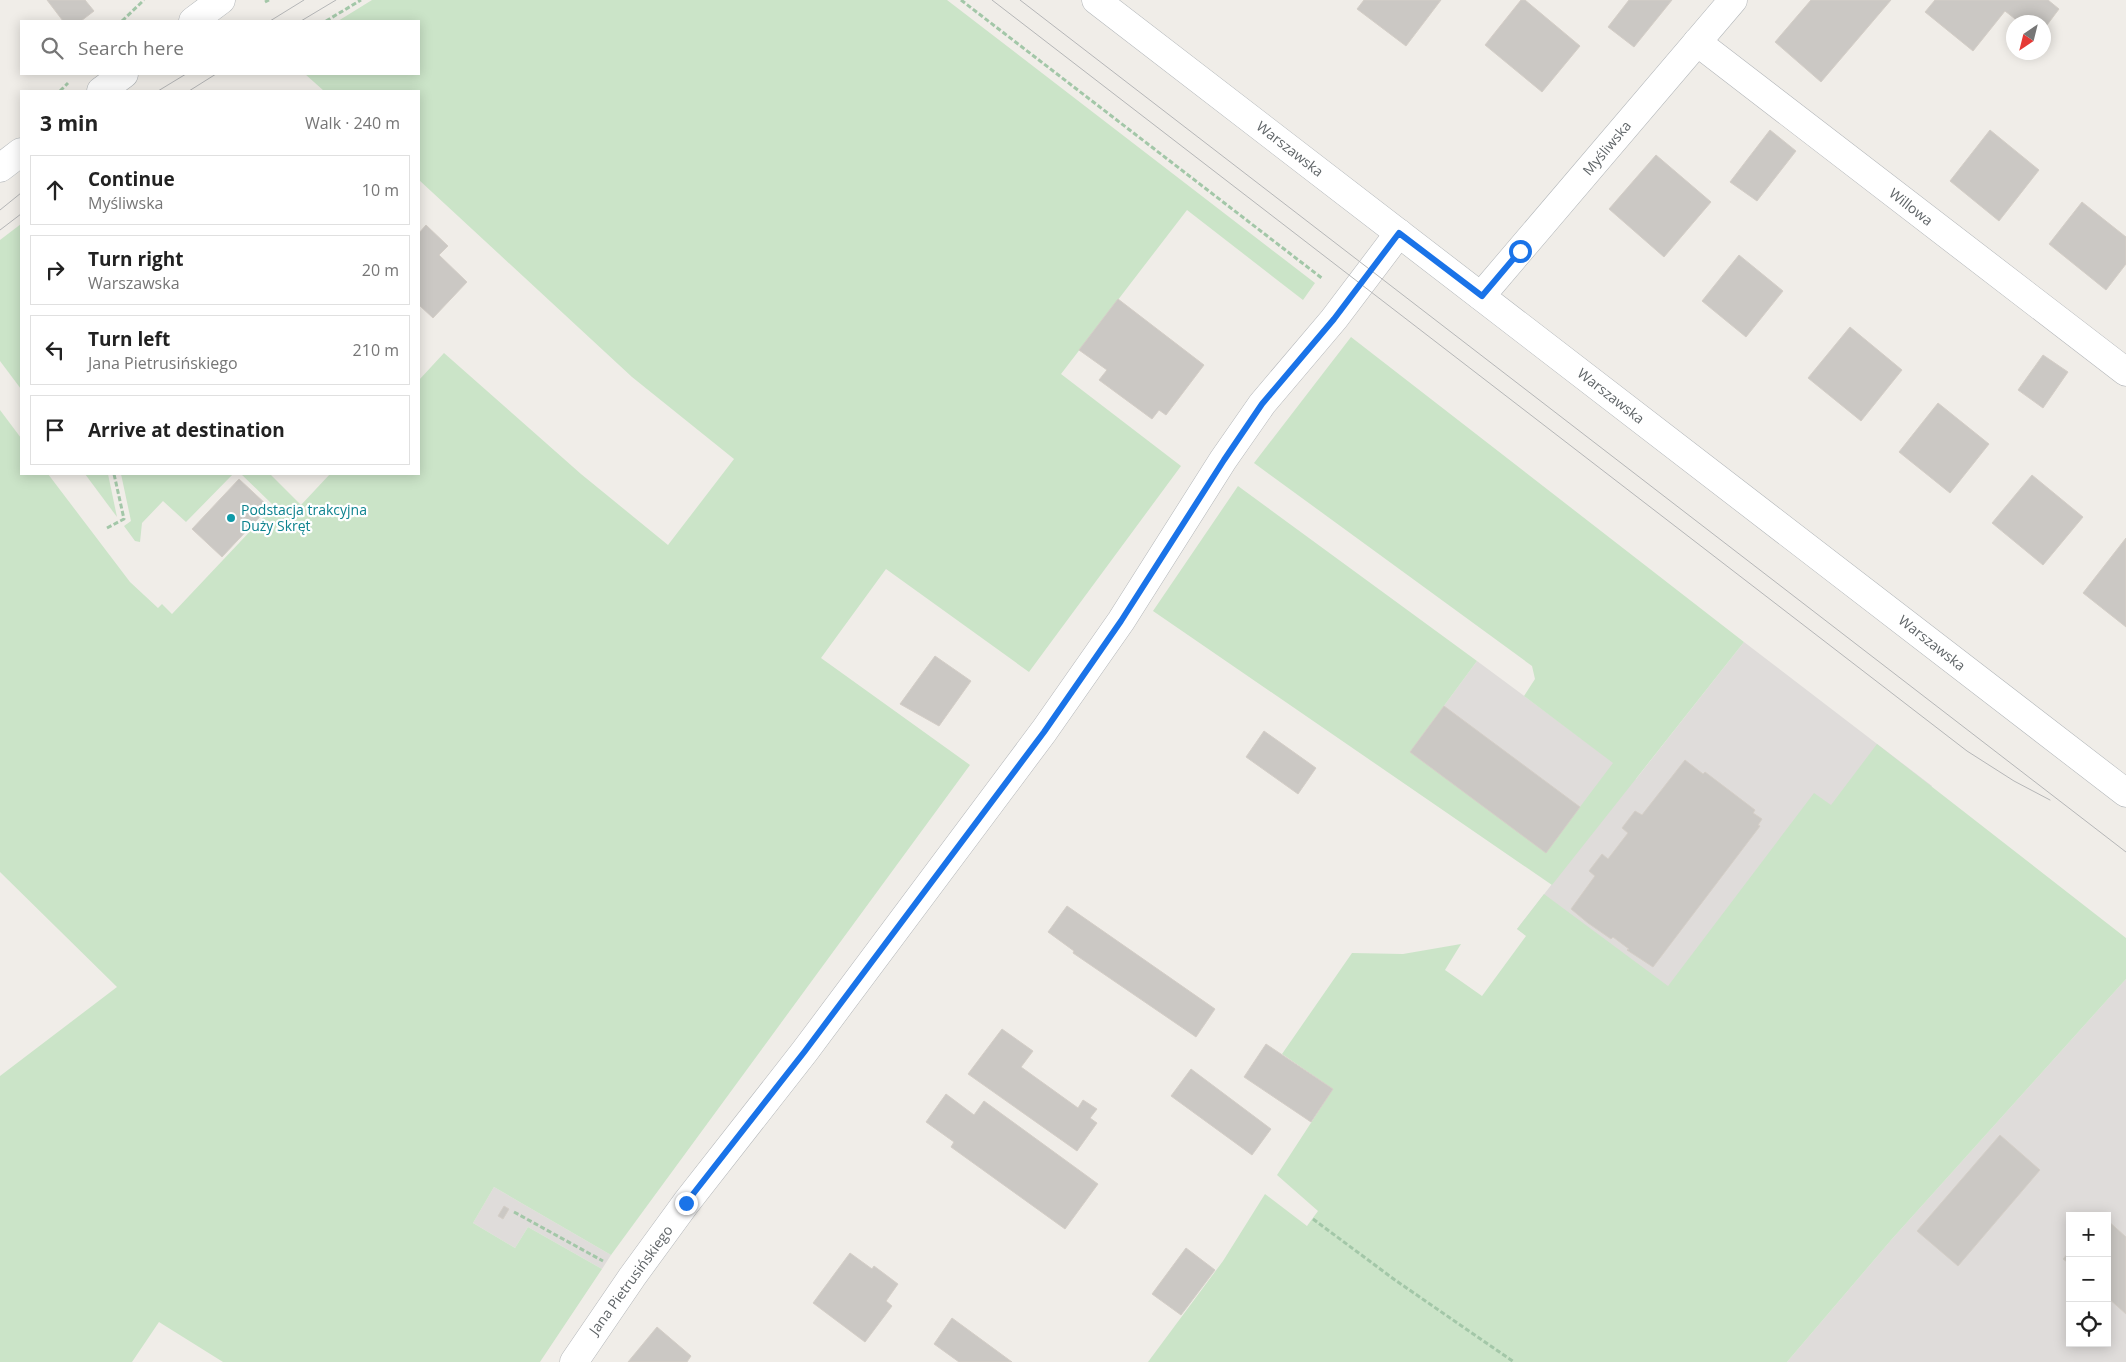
<!DOCTYPE html>
<meta charset="utf-8">
<style>
body{margin:0;font-family:"Open Sans",sans-serif;background:#f6f6f6;color:#222}
.controls{position:absolute;right:15px;bottom:15px;display:grid;overflow:hidden;border-radius:0px;box-shadow:0 2px 12px #0003}
.controls button{width:45px;height:45px;display:grid;place-items:center;padding:0;border:0;border-bottom:1px solid #e0e0e0;background:#fff;color:#222;font:25px sans-serif}
.compass{position:absolute;left:2006px;top:15px;width:45px;height:45px;border-radius:50%;background:#fff;box-shadow:0 2px 12px #0003;rotate:215deg}
.stop{position:absolute;width:15px;height:15px;margin:-11px;border:4px solid #1a73e8;border-radius:50%;background:#fff}
.stop.end{background:#1a73e8;border-color:#fff;box-shadow:0 1px 5px #0008}
.list{margin:0;padding:0;list-style:none}
h2{display:flex;justify-content:space-between;align-items:center;height:65px;margin:0;padding:0 20px;font-size:21px}
h2 small{font-size:16px;font-weight:400;color:#767676}
.list li{display:grid;grid-template-columns:32px 1fr auto;gap:15px;align-items:center;box-sizing:border-box;height:70px;margin:0 10px 10px;padding:0 10px;border:1px solid #e0e0e0;border-radius:0px}
.list b{display:block;font-size:19px;white-space:nowrap}
.list p{margin:0;font-size:16px;white-space:nowrap;color:#767676}
.list em{font-size:16px;font-style:normal;color:#767676}
.icon{flex:none;width:28px;height:28px;fill:none;stroke:currentColor;stroke-width:2;stroke-linecap:round;stroke-linejoin:round}
.map{position:relative;flex:none;width:2126px;height:1362px;overflow:hidden}
.search{position:absolute;background:#fff;box-shadow:0 2px 12px #0003;left:20px;top:20px;width:400px;height:55px;display:flex;align-items:center;gap:12px;box-sizing:border-box;padding:0 18px;border-radius:0px;color:#767676;font-size:19px}
.panel{position:absolute;background:#fff;box-shadow:0 2px 12px #0003;left:20px;top:90px;width:400px;height:385px;border-radius:0px}
.map>svg:first-child{display:block}
</style>
<div class="map">
<svg width="2126" height="1362" viewBox="0 0 2126 1362">
<rect width="100%" height="100%" fill="#f0ede8"/>
<g fill="#dfdcda" fill-rule="evenodd">
<path d="M1744,642L1932,786L1717,1068L1517,929L1552,884L1393,775L1477,661L1636,779Z"/>
<path d="M2126,979V1362H1787L1892,1239ZM2070,1216H2107V1343H2070Z"/>
<path d="M494,1187L611,1255L602,1269L528,1227L515,1248L473,1223Z"/>
</g>
<g fill="#cbe4c8">
<path d="M372,0H947L1315,283L1303,300L1187,210L1061,374L1181,466L1029,672L886,569L821,658L970,765L611,1255L494,1187L473,1223L515,1248L528,1227L602,1269L540,1362H223L159,1322L132,1362H0V1076L117,987L0,872V410L21,438V474H48L130,582L158,608L162,604L172,614L274,506L241,474H270L301,505L330,474H419V380L444,353L581,474L668,545L734,459L632,377L419,180V91H324L305,74H419V21H338Z"/>
<path d="M21,224V389L0,361V240Z"/>
<path d="M1351,337L1744,642L1552,885L1153,611L1238,486L1477,661L1410,752L1546,852L1613,763L1524,696L1535,679L1532,666L1254,463Z"/>
<path d="M85,474H108L117,517Z"/>
<path d="M121,474H233L186,522L163,501L142,523L140,542L135,541L124,526L131,521Z"/>
<path d="M1877,744L2126,938V979L1892,1239L1787,1362H1148L1223,1261L1265,1194L1307,1226L1318,1211L1277,1175L1333,1089L1282,1054L1352,953L1403,954L1461,944L1445,970L1482,996L1526,936L1517,929L1544,894L1668,986L1814,793L1831,805Z"/>
</g>
<g fill="#cbc8c4" stroke="#d4cec7">
<path d="M47,0H85L94,11L81,21H63Z"/>
<path d="M1364,0H1441L1406,46L1357,9Z"/>
<path d="M1521,0H1525L1580,46L1542,92L1485,45Z"/>
<path d="M1629,0H1672L1634,47L1608,27Z"/>
<path d="M1811,0H1891L1821,82L1775,42Z"/>
<path d="M1935,0H2048L2059,9L2044,29V22H2019L2005,11L1973,51L1925,12Z"/>
<path d="M1770,130L1796,151L1757,201L1730,182Z"/>
<path d="M1990,130L2039,170L1999,221L1950,181Z"/>
<path d="M1656,155L1711,202L1664,257L1609,209Z"/>
<path d="M2082,202L2126,237V264L2106,290L2049,244Z"/>
<path d="M426,225L448,246L439,255L467,282L433,318L419,305V233Z"/>
<path d="M1739,255L1783,291L1746,337L1702,301Z"/>
<path d="M1118,299L1204,365L1166,415L1159,410L1152,419L1099,380L1107,370L1079,350Z"/>
<path d="M1850,327L1902,370L1861,421L1808,378Z"/>
<path d="M2043,355L2068,372L2043,408L2018,390Z"/>
<path d="M1938,403L1989,444L1950,493L1899,452Z"/>
<path d="M2032,475L2083,517L2043,565L1992,523Z"/>
<path d="M239,479L269,507L222,557L192,529Z"/>
<path d="M2126,538V627L2083,593Z"/>
<path d="M935,656L971,681L939,726L900,704Z"/>
<path d="M1444,706L1580,807L1546,853L1410,752Z"/>
<path d="M1264,731L1316,768L1298,794L1246,757Z"/>
<path d="M1685,760L1703,774L1705,772L1755,810L1753,813L1762,819L1758,825L1760,826L1653,967L1627,950L1629,949L1613,937L1611,939L1588,923L1571,909L1595,876L1589,871L1602,854L1608,859L1628,833L1622,828L1635,811L1642,815Z"/>
<path d="M1067,906L1215,1009L1196,1037L1073,953L1074,951L1048,932Z"/>
<path d="M1002,1029L1033,1051L1021,1067L1078,1108L1083,1100L1097,1109L1090,1118L1097,1123L1077,1151L968,1074Z"/>
<path d="M1266,1044L1333,1089L1311,1122L1244,1077Z"/>
<path d="M1191,1069L1271,1129L1252,1155L1171,1096Z"/>
<path d="M946,1094L974,1115L984,1101L1098,1184L1065,1229L951,1147L954,1142L926,1122Z"/>
<path d="M2000,1135L2040,1170L1958,1266L1917,1231Z"/>
<path d="M504,1206L509,1209L503,1219L498,1216Z"/>
<path d="M2107,1220L2126,1237V1314L2107,1297Z"/>
<path d="M1186,1248L1215,1270L1181,1315L1152,1294Z"/>
<path d="M2070,1251V1264L2063,1259Z"/>
<path d="M850,1253L872,1269L874,1266L898,1284L886,1301L892,1306L865,1342L813,1303Z"/>
<path d="M952,1318L1012,1362H959L934,1344Z"/>
<path d="M657,1327L691,1356L687,1362H628Z"/>
</g>
<g fill="none" stroke-linecap="round" stroke-linejoin="round">
<g stroke="#b3b6b9" stroke-width="29">
<g id="street">
<path d="M1697,42L2126,372"/>
<path d="M574,1362L632,1277L686,1203L805,1051L1044,731L1121,621L1223,460L1262,404L1334,319L1399,233"/>
</g>
</g>
<g stroke="#b2b6b9" stroke-width="29">
<g id="secondary">
<path d="M1096,0L2126,793"/>
<path d="M193,21L221,0"/>
<path d="M101,91L124,74"/>
<path d="M0,168L21,152"/>
<path d="M1481,296L1733,0"/>
</g>
</g>
<g stroke="#a3c7a8" stroke-width="3" stroke-dasharray="5 2.5" stroke-linecap="butt">
<path d="M961,0L1323,279"/>
<path d="M265,2L269,0"/>
<path d="M122,21L144,0"/>
<path d="M326,21L361,0"/>
<path d="M60,91L68,83"/>
<path d="M107,528L124,519L114,474"/>
<path d="M514,1212L603,1261"/>
<path d="M1313,1219L1395,1280L1514,1362"/>
</g>
<use href="#street" stroke="#fff" stroke-width="28"/>
<use href="#secondary" stroke="#fff" stroke-width="28"/>
<g stroke="#b5b6b7" stroke-width="1">
<path d="M992,0L1967,751L2014,781L2050,800"/>
<path d="M1020,0L2126,852"/>
<path d="M270,21L304,0"/>
<path d="M301,21L336,0"/>
<path d="M158,91L186,74"/>
<path d="M189,91L216,74"/>
<path d="M0,210L21,193"/>
<path d="M0,230L21,214"/>
</g>
</g>
<g fill="none" stroke-linecap="round" stroke-linejoin="round">
<path stroke="#1a73e8" stroke-width="6" d="M686,1203L805,1051L1044,732L1121,621L1224,460L1262,404L1334,319L1399,233L1482,296L1520,251"/>
</g>
<circle fill="#0f9aa8" stroke="#fff" stroke-width="2" cx="231" cy="518" r="5"/>
<g text-anchor="middle" stroke-width="4.5" stroke-linejoin="round" paint-order="stroke">
<g font-size="14" fill="#5f6467" stroke="#fff">
<text transform="translate(1607 148) rotate(-50)" y="5">Myśliwska</text>
<text transform="translate(1290 149) rotate(38)" y="5">Warszawska</text>
<text transform="translate(1911 207) rotate(38)" y="5">Willowa</text>
<text transform="translate(1611 396) rotate(38)" y="5">Warszawska</text>
<text transform="translate(1932 643) rotate(38)" y="5">Warszawska</text>
<text transform="translate(631 1280) rotate(-54)" y="5">Jana Pietrusińskiego</text>
</g>
<g font-size="14" fill="#0d838f" stroke="#fff" text-anchor="start">
<text x="241" y="515">Podstacja trakcyjna<tspan x="241" dy="16">Duży Skręt</tspan></text>
</g>
</g>
</svg>
<div class="controls">
<button>+</button>
<button>−</button>
<button><svg class="icon" aria-label="locate" viewBox="0 0 24 24"><circle cx="12" cy="12" r="6"/><path d="M12 2v4M12 18v4M2 12h4M18 12h4"/></svg></button>
</div>
<svg class="compass" viewBox="-18 -18 36 36"><path d="M0-13l5 13h-10z" fill="#e53935"/><path d="M0 13l5-13h-10z" fill="#767676"/></svg>
<div class="stop" style="left:1520px;top:251px"></div>
<div class="stop end" style="left:686px;top:1203px"></div>
<div class="search"><svg class="icon" aria-label="search" viewBox="0 0 24 24"><circle cx="10" cy="10" r="6"/><path d="M15 15l6 6"/></svg>Search here</div>
<section class="panel">
<h2>3 min<small>Walk · 240 m</small></h2>
<ul class="list">
<li><svg class="icon" aria-label="ahead" viewBox="0 0 24 24"><path d="M12 20V5M6 11l6-6 6 6"/></svg><div><b>Continue</b><p>Myśliwska</p></div><em>10 m</em></li>
<li><svg class="icon" aria-label="right" viewBox="0 0 24 24"><path d="M7 20v-9h11M14 6l5 5-5 5"/></svg><div><b>Turn right</b><p>Warszawska</p></div><em>20 m</em></li>
<li><svg class="icon" aria-label="left" viewBox="0 0 24 24"><path d="M17 20v-9H6M10 6l-5 5 5 5"/></svg><div><b>Turn left</b><p>Jana Pietrusińskiego</p></div><em>210 m</em></li>
<li><svg class="icon" aria-label="arrive" viewBox="0 0 24 24"><path d="M6 21V4h12l-3 4 3 4H6"/></svg><div><b>Arrive at destination</b></div></li>
</ul>
</section>
</div>
